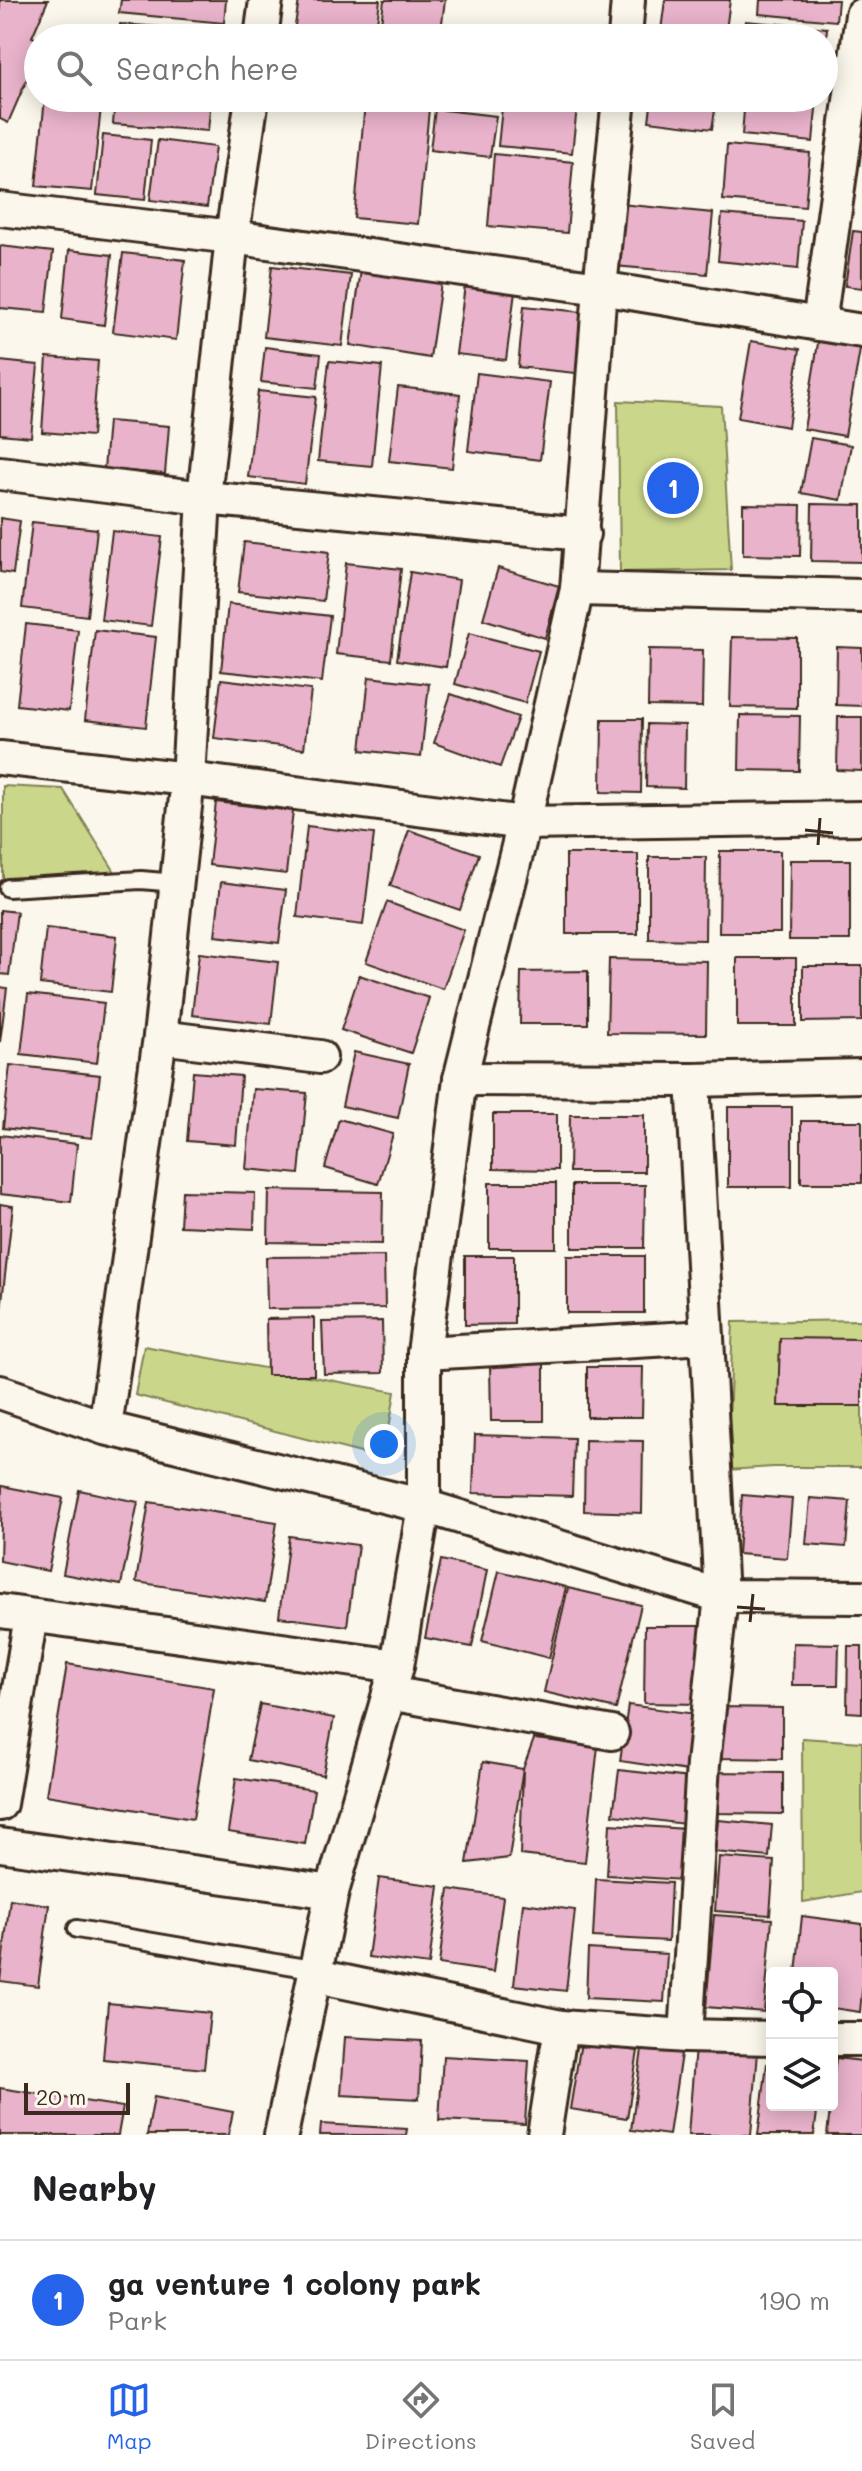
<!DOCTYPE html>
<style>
body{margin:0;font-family:Mali,sans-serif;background:#f2f2f2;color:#202124}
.controls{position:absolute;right:24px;bottom:24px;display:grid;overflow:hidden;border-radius:8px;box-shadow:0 4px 20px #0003}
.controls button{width:72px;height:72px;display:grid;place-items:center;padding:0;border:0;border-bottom:2px solid #e0e0e0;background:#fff;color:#202124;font:40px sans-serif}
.scale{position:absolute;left:24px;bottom:20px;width:106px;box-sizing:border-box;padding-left:8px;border:4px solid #3b2a1e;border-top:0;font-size:22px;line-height:28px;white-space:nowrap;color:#3b2a1e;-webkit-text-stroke:6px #fbf7ec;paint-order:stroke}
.you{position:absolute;left:384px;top:1444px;width:28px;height:28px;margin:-20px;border:6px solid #fff;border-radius:50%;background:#1a73e8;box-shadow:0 0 0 12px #1a73e833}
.badge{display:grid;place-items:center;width:52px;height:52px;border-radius:50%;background:#2563eb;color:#fff;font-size:26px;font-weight:700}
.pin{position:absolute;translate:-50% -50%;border:4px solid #fff;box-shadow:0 2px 8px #0006}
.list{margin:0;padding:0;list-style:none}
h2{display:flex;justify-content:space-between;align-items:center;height:104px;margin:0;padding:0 32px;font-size:34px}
h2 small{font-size:26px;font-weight:400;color:#757577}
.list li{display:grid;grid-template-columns:52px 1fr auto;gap:24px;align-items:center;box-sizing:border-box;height:120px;padding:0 32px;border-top:2px solid #e0e0e0}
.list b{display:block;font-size:30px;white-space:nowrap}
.list p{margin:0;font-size:26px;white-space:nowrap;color:#757577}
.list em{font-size:26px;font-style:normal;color:#757577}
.icon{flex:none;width:44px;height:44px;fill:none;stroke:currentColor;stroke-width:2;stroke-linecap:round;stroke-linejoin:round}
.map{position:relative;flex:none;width:862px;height:2135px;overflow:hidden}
.search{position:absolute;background:#fff;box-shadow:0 4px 20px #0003;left:24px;right:24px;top:24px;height:88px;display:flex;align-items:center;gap:20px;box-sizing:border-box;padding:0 28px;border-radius:44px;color:#757577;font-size:30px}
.sheet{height:224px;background:#fff}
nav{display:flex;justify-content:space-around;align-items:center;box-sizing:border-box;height:112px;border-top:2px solid #e0e0e0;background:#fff;font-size:22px;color:#757577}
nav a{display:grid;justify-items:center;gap:4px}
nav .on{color:#2563eb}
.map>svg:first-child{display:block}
</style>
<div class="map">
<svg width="862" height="2135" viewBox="0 0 862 2135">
<rect width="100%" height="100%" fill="#fbf7ec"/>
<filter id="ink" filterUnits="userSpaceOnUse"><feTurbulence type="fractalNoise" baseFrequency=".0125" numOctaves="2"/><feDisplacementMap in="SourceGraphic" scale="16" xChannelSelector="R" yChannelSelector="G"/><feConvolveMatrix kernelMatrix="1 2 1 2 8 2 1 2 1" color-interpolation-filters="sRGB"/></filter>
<g filter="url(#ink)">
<g fill="#cad78b" stroke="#828054" stroke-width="2">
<path d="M618,401L721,406L731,570L620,572Z"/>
<path d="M3,786L63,789L117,875L3,880Z"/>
<path d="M862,1320V1467H774L727,1470L733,1322Z"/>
<path d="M144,1346L395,1392L384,1459L135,1395Z"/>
<path d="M802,1738L862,1742V1892L803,1902Z"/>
</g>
<g fill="#e9b3cb" stroke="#3b2a1e" stroke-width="2">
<path d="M0,0H48L32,37L38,39V54L8,123L0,119Z"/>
<path d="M121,0H226L224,23L119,13Z"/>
<path d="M299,0H380L375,38H293Z"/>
<path d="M384,0H445L440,38H379Z"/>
<path d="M665,0H730L725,38H660Z"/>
<path d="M760,0H838L836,21L759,14Z"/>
<path d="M745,21L827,28L824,66V38H744Z"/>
<path d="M120,24L215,31V38H119Z"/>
<path d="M45,98H102L92,191L36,186Z"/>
<path d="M115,98H211L208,131L113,124Z"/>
<path d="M503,98H578L572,153L498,146Z"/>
<path d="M652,98H717L712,129L649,121Z"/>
<path d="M745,98H817L813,142L742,135Z"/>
<path d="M365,103L429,109L418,224L354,218Z"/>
<path d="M435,109L496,116L490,157L430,150Z"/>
<path d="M103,135L151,140L145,200L97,195Z"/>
<path d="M158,140L215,147L207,207L150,200Z"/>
<path d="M727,145L810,153L805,207L723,200Z"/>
<path d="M494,154L573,162L567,233L488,226Z"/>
<path d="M620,204L713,213L707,274L614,266Z"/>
<path d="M722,214L802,221L798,269L718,261Z"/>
<path d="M853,231L862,232V288L845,286Z"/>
<path d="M0,246L53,252L46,312L0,308Z"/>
<path d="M69,250L112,255L104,325L62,319Z"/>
<path d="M123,253L185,260L176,340L113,332Z"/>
<path d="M272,266L351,275L342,346L264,337Z"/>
<path d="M361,270L441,283L430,358L350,345Z"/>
<path d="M465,285L515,292L506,360L456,354Z"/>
<path d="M524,306L591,313L585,374L518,367Z"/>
<path d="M819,337L861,344L845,436L804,429Z"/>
<path d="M751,341L800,349L788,427L738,418Z"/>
<path d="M265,347L321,354L317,388L261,382Z"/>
<path d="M47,357L98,361L92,436L42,432Z"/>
<path d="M0,361L38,365L31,437L0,434Z"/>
<path d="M329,361L382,366L372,466L318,461Z"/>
<path d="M477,373L550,382L540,460L468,451Z"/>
<path d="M398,387L460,394L452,468L389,461Z"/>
<path d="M258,391L316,397L305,484L248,477Z"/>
<path d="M108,421L169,426L165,474L104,469Z"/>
<path d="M811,438L851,445L841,500L801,493Z"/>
<path d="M743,504L801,505L800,556L743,555Z"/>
<path d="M812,504L862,505V562L811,561Z"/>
<path d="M0,518L20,521L13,574L0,572Z"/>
<path d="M32,522L97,529L87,616L22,608Z"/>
<path d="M112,531L162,537L151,626L101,620Z"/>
<path d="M244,542L329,552L323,601L238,592Z"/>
<path d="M346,563L401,569L391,660L336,654Z"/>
<path d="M498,568L559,586L545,638L483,619Z"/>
<path d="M410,572L459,580L446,667L397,660Z"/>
<path d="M228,604L330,616L322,682L221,671Z"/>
<path d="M26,624L78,630L69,711L17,705Z"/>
<path d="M95,630L156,637L146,727L85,720Z"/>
<path d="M469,633L539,651L525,703L455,684Z"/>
<path d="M732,637L797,638V708L730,707Z"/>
<path d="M837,647L862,648V706L836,705Z"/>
<path d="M649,649L703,650L702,707L648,706Z"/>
<path d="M369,677L429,684L421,757L361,750Z"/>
<path d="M221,679L311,690L304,749L214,738Z"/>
<path d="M451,694L518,717L500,767L434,743Z"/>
<path d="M740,715L800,716L799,771L739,770Z"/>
<path d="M838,717H862V771L837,770Z"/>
<path d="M602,719H642L641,793L601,792Z"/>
<path d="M647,724L685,725L684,788L646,787Z"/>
<path d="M216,802L293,811L286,874L209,865Z"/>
<path d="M307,826L374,834L363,925L297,917Z"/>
<path d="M409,830L479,854L460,910L390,886Z"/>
<path d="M720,851H780V933H719Z"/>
<rect x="566" y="854" width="72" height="80"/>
<path d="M649,857H706L705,940L649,939Z"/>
<path d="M790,860H850V940H789Z"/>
<path d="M221,882L286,890L279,943L215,936Z"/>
<path d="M387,902L464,930L443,989L366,962Z"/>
<path d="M0,910L17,912L9,975L0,974Z"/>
<path d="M46,928L117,936L111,992L40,984Z"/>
<path d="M199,953L278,962L271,1024L192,1015Z"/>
<rect x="737" y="958" width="59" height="68"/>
<path d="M609,959L707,961L706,1034L607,1033Z"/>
<path d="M803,966H862V1021L803,1022Z"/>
<path d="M588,971V1024H520L521,972Z"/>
<path d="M359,975L429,998L411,1053L341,1030Z"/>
<path d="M0,987L7,988L0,1042Z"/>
<path d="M28,994L104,1003L97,1063L21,1054Z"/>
<path d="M354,1052L409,1064L398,1118L342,1106Z"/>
<path d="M10,1065L100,1075L92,1138L3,1128Z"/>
<path d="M193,1072L241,1076L236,1145L187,1141Z"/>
<path d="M253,1089L307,1093L299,1174L246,1169Z"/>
<rect x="728" y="1107" width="64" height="80"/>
<path d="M493,1114H557V1170L493,1169Z"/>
<path d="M570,1115H644V1172H569Z"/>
<path d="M339,1119L393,1134L378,1184L325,1168Z"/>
<rect x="801" y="1121" width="61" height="62"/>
<path d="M0,1135L77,1144L71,1202L0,1194Z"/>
<rect x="489" y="1183" width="67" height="65"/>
<path d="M572,1185H645L644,1248H572Z"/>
<path d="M269,1190L383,1192L382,1244L268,1242Z"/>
<path d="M182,1191L255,1193L254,1229L180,1226Z"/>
<path d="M0,1204L13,1206L1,1310H0Z"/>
<path d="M384,1256L385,1308L267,1309L266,1257Z"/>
<path d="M465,1256H514V1324L465,1325Z"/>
<rect x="567" y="1256" width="77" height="57"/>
<path d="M314,1318V1375H267L266,1319Z"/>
<path d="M382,1321L383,1373L324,1374L322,1322Z"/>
<path d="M780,1338L862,1339V1406H778Z"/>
<path d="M490,1364H544V1421H491Z"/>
<path d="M587,1367H643L642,1417H587Z"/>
<path d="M475,1435L574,1438L572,1496L473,1493Z"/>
<path d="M585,1440L643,1441L642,1513L584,1511Z"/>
<path d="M2,1486L63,1498L48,1571L0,1561Z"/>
<path d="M79,1490L138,1502L121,1585L63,1574Z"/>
<path d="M742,1495L792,1499L787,1558L738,1554Z"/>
<path d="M810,1498L850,1501L846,1547L806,1544Z"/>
<path d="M149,1502L277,1522L265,1602L136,1582Z"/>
<path d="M289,1536L358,1545L347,1626L279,1617Z"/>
<path d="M441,1560L487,1570L472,1647L425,1638Z"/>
<path d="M499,1571L566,1587L549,1658L482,1641Z"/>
<path d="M568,1588L641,1605L616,1709L544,1692Z"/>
<path d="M645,1626H700L699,1704L644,1703Z"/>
<path d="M793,1643L839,1644L838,1685H792Z"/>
<path d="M848,1646H862V1713L847,1712Z"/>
<path d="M67,1664L214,1688L193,1819L46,1795Z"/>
<path d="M260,1704L334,1718L323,1775L248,1760Z"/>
<path d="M628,1705L696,1714L688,1771L620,1761Z"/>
<path d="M718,1707L782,1708V1759L718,1758Z"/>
<path d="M534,1739L598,1746L585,1862L520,1855L523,1769Z"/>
<path d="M483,1762L523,1769L509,1858L467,1863Z"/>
<path d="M619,1770L690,1778L684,1824L613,1815Z"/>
<path d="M714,1772L783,1773V1814L713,1813Z"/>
<path d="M236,1778L314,1790L305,1844L228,1832Z"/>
<path d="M718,1820L772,1825L769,1857L715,1852Z"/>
<path d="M610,1824L686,1829L683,1880L607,1875Z"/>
<path d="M719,1857L774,1861L770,1915L715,1911Z"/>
<path d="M379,1878L439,1886L429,1965L368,1957Z"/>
<path d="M596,1879L671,1883L668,1941L593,1937Z"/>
<path d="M449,1889L503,1897L493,1972L439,1964Z"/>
<path d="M10,1899L49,1905L38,1986L0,1981Z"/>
<path d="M523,1903L575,1910L566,1991L514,1985Z"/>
<path d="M714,1915L772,1919L764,2012L706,2007Z"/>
<path d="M802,1916L862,1924V1991L860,2012L832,2008V1973H796Z"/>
<path d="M588,1949L667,1954L664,2002L586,1998Z"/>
<path d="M108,2003L210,2013L204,2069L103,2059Z"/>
<path d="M345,2037L422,2041L419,2099L341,2095Z"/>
<path d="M581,2042L638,2051L627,2118L570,2109Z"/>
<path d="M643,2042L682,2047L669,2135L631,2130Z"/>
<path d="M695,2047L758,2052L751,2135H688Z"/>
<path d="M443,2056L529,2061L525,2124L439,2120Z"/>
<path d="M836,2058L862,2061V2135H827Z"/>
<path d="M767,2064H772V2105H818L814,2135H758Z"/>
<path d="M0,2088L123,2107L118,2135H0Z"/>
<path d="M154,2097L233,2112L228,2135H147Z"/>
<path d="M321,2124L407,2129L406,2135H320Z"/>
</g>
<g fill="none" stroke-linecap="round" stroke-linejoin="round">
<g stroke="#3b2a1e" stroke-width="22">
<g id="lane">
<path d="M8,888L141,880L176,883"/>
<path d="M77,1929L317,1970"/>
</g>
</g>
<g stroke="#3b2a1e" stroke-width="38">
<g id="street">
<path d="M261,38L266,0"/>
<path d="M625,38L628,0"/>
<path d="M0,209L232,237L600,288L862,331"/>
<path d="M819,324L862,15"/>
<path d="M0,473L204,498L583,534"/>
<path d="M577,589L862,596"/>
<path d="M0,758L188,779L524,823L862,818"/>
<path d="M160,1037L320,1057"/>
<path d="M460,1079L693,1080L862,1076"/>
<path d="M693,1080L721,1596L703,1764L686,2036L772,2038"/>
<path d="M424,1353L707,1337"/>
<path d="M0,1392L105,1428L424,1506L721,1596L862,1597"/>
<path d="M105,1428L160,1037L188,779L204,498L232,237L252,98"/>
<path d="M0,1611L397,1666"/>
<path d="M389,1693L612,1733"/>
<path d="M0,1804L31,1616"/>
<path d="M0,1845L332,1892"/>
<path d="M316,1976L561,2027"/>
<path d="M832,2039H862"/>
<path d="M281,2135L332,1892L397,1666L424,1506V1353L460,1079L524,823L577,589L600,288L619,98"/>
<path d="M544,2135L561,2027L686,2036"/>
</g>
</g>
<use href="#lane" stroke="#fbf7ec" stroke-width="16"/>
<use href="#street" stroke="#fbf7ec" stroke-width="32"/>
</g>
</g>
<path fill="none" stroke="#3b2a1e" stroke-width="3" d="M805,830L833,833M818,845L820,818M737,1607L765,1609M750,1622L753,1594"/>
</svg>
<div class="controls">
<button><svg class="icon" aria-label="locate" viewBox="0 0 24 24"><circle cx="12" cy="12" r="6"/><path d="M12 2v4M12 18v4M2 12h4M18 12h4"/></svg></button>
<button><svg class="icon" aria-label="layers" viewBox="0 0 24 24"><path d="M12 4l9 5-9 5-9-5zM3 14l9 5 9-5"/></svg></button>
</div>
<div class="scale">20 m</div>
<div class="you"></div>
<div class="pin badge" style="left:673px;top:488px">1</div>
<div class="search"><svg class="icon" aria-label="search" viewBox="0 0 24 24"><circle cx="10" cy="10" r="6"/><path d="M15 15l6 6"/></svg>Search here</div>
</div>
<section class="sheet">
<h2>Nearby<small></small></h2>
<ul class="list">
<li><span class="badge">1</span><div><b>ga venture 1 colony park</b><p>Park</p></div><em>190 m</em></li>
</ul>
</section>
<nav>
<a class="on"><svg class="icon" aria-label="map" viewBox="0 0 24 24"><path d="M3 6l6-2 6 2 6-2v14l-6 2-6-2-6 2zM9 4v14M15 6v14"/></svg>Map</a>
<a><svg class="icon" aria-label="directions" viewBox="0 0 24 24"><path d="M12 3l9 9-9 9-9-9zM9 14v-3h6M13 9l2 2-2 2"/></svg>Directions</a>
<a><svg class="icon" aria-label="saved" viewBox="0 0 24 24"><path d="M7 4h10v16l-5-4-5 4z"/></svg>Saved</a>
</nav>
